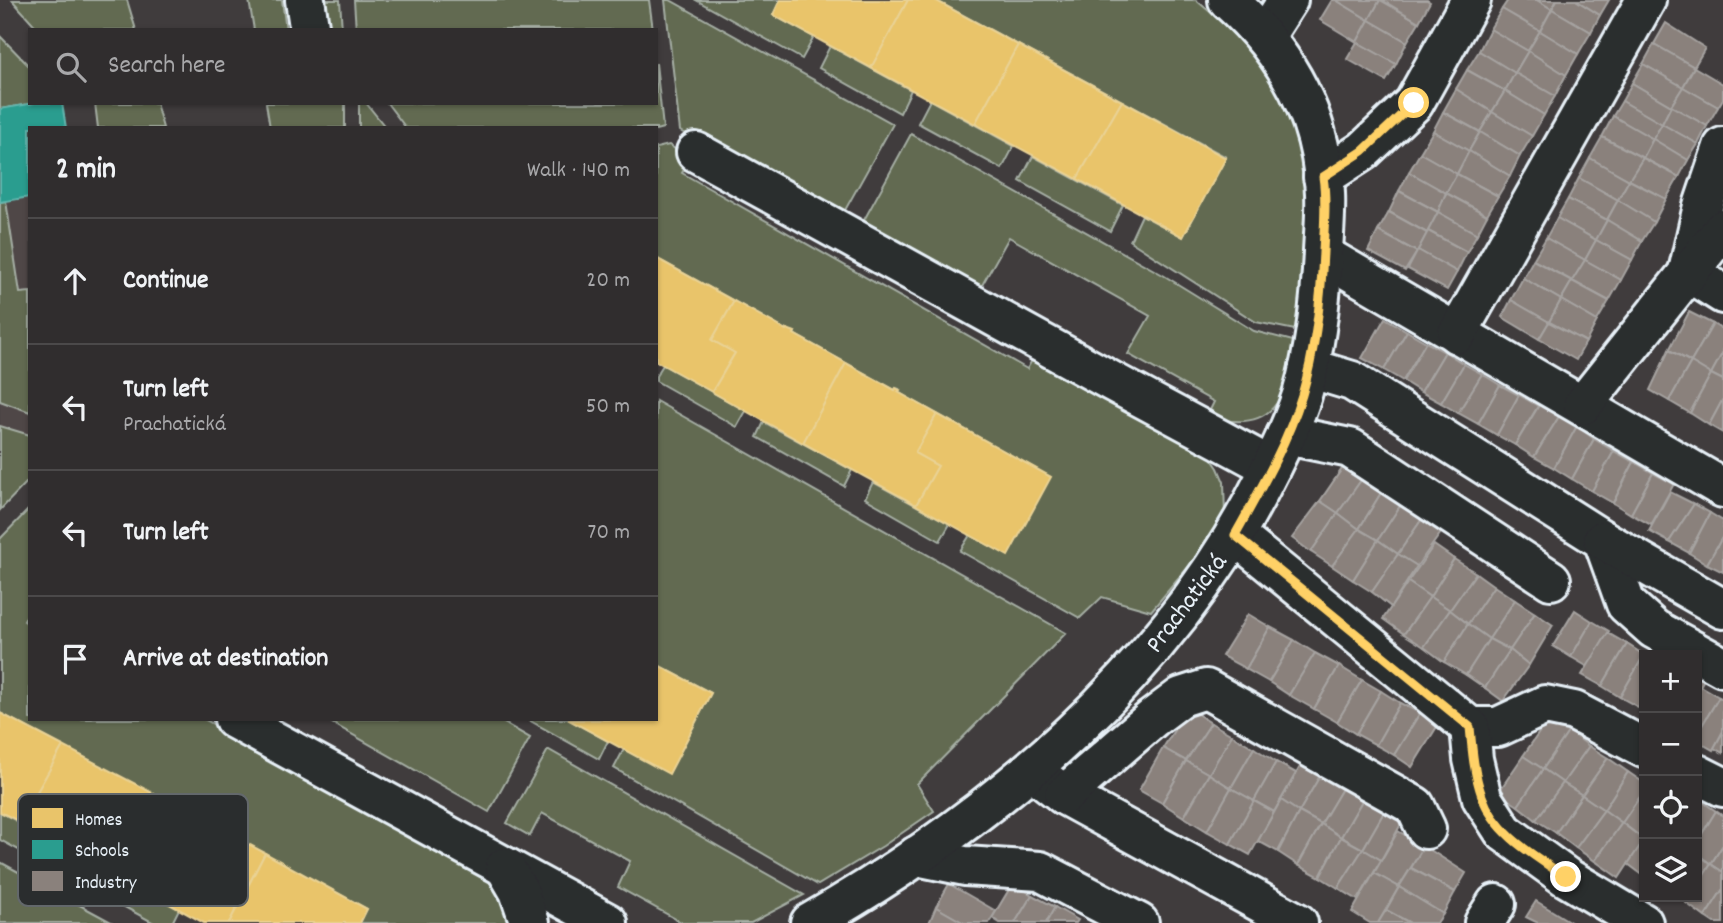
<!DOCTYPE html>
<meta charset="utf-8">
<style>
body{margin:0;font-family:Dekko,sans-serif;background:#3c393a;color:#f1f3f6}
.controls{position:absolute;right:21px;bottom:21px;display:grid;overflow:hidden;border-radius:0px;box-shadow:0 2px 5px #0004}
.controls button{width:63px;height:63px;display:grid;place-items:center;padding:0;border:0;border-bottom:2px solid #4b494a;background:#302d2e;color:#f1f3f6;font:35px sans-serif}
.stop{position:absolute;width:21px;height:21px;margin:-16px;border:5px solid #ffd166;border-radius:50%;background:#fff}
.stop.end{background:#ffd166;border-color:#fff;box-shadow:0 2px 7px #0008}
.list{margin:0;padding:0;list-style:none}
h2{display:flex;justify-content:space-between;align-items:center;height:91px;margin:0;padding:0 28px;font-size:30px}
h2 small{font-size:23px;font-weight:400;color:#a8a8aa}
.list li{display:grid;grid-template-columns:46px 1fr auto;gap:21px;align-items:center;box-sizing:border-box;height:126px;padding:0 28px;border-top:2px solid #4b494a}
.list b{display:block;font-size:26px;white-space:nowrap}
.list p{margin:0;font-size:23px;white-space:nowrap;color:#a8a8aa}
.list em{font-size:23px;font-style:normal;color:#a8a8aa}
.icon{flex:none;width:38px;height:38px;fill:none;stroke:currentColor;stroke-width:2;stroke-linecap:round;stroke-linejoin:round}
.map{position:relative;flex:none;width:1723px;height:923px;overflow:hidden}
.search{position:absolute;background:#302d2e;box-shadow:0 2px 5px #0004;left:28px;top:28px;width:630px;height:77px;display:flex;align-items:center;gap:18px;box-sizing:border-box;padding:0 24px;border-radius:0px;color:#a8a8aa;font-size:26px}
.panel{position:absolute;background:#302d2e;box-shadow:0 2px 5px #0004;left:28px;top:126px;width:630px;height:595px;border-radius:0px}
.map>svg:first-child{display:block}
</style>
<div class="map">
<svg width="1723" height="923" viewBox="0 0 1723 923">
<rect width="100%" height="100%" fill="#403c3d"/>
<filter id="ink" filterUnits="userSpaceOnUse"><feTurbulence type="fractalNoise" baseFrequency=".0143" numOctaves="2"/><feDisplacementMap in="SourceGraphic" scale="14" xChannelSelector="R" yChannelSelector="G"/><feConvolveMatrix kernelMatrix="1 2 1 2 8 2 1 2 1" color-interpolation-filters="sRGB"/></filter>
<g filter="url(#ink)">
<path fill="#504747" d="M0,36L30,67V103H62L66,128H30V479L0,510Z"/>
<g fill="#626a51" stroke="#a5aea4" stroke-width="2">
<path d="M12,0H127L136,30H39Z"/>
<path d="M249,0H282L286,30H254Z"/>
<path d="M325,0H340L342,30H329Z"/>
<path d="M354,0H649L653,30H356Z"/>
<path d="M665,0H670L893,124L839,221L680,131Z"/>
<path d="M696,0H780L773,15L814,37L802,59Z"/>
<path d="M935,0H1196C1223,23 1255,49 1274,80C1282,93 1301,135 1303,149C1312,209 1303,271 1295,330L1256,322L1130,241L1142,215L1183,237L1226,157Z"/>
<path d="M0,36L30,67V103H35L0,109Z"/>
<path d="M830,46L911,90L900,113L819,68Z"/>
<path d="M656,63L663,128L656,130V128H406L387,103H656Z"/>
<path d="M930,100L1014,146L1002,169L918,123Z"/>
<path d="M95,103H156L163,128H98Z"/>
<path d="M266,103H345V128H270Z"/>
<path d="M359,103H366L386,128H359Z"/>
<path d="M911,134L1163,275L1254,331L1293,341C1289,398 1273,436 1207,416L1214,402L1128,354L1150,316L1009,237L976,296L858,231Z"/>
<path d="M669,145L690,159L682,173L1027,369L1036,353L1207,452L1218,468L1224,482L1225,516L1218,532L1151,611L1102,597L1080,618L960,551L970,535L1008,555L1050,477L898,392L899,389L896,388L895,390L794,334L795,332L786,330L656,258V148Z"/>
<path d="M1033,156L1123,205L1110,231L1020,181Z"/>
<path d="M6,201L20,293L30,292V412L0,401V202Z"/>
<path d="M663,365L746,411L737,427L656,381V376Z"/>
<path d="M656,401L1066,633L917,784L934,811L883,846L818,885L614,768L624,749L669,773L711,693L656,664Z"/>
<path d="M764,422L852,470L844,486L757,437Z"/>
<path d="M0,426L30,435V479L0,510Z"/>
<path d="M873,482L950,524L940,541L865,498Z"/>
<path d="M30,508V610L24,621L30,625V719H204L482,869L496,885L513,923H360L367,909L0,713V539Z"/>
<path d="M325,719H497L530,738L489,812Z"/>
<path d="M527,719H568L608,741L599,759Z"/>
<path d="M548,750H549L804,895L751,923H683L618,887L630,861L542,813L530,836L507,823Z"/>
<path d="M0,812L64,846L52,868L0,840Z"/>
<path d="M83,857L179,909L172,923H154L71,878Z"/>
<path d="M0,862L113,923H0Z"/>
</g>
<g fill="#e9c46a" stroke="#e9d295" stroke-width="2">
<path d="M780,0H908L871,68L773,15Z"/>
<path d="M908,0H935L1018,45L975,124L871,68Z"/>
<path d="M1018,45L1122,101L1077,179L975,124Z"/>
<path d="M1122,101L1226,158L1183,237L1077,179Z"/>
<path d="M656,258L734,301L712,340L735,353L712,392L656,361Z"/>
<path d="M734,301L786,330L787,329L795,332L794,334L846,363L803,443L712,392L735,353L712,340Z"/>
<path d="M846,363L895,390L896,388L900,390L898,392L937,414L915,453L938,466L916,505L803,443Z"/>
<path d="M937,414L1051,477L1008,556L916,505L938,466L915,453Z"/>
<path d="M656,664L711,693L669,774L569,720L656,719Z"/>
<path d="M0,713L63,746L20,822L0,812Z"/>
<path d="M63,746L164,799L124,879L20,822Z"/>
<path d="M164,799L265,853L229,923H204L124,879Z"/>
<path d="M265,853L367,909L360,923H229Z"/>
</g>
<path fill="#2a9d8f" stroke="#63b6ae" stroke-width="2" d="M35,103H62L66,128H30V197L0,202V109Z"/>
<g fill="#8a817c" stroke="#a6a3a1" stroke-width="2">
<path d="M1332,0H1336L1369,20L1357,42L1320,20Z"/>
<path d="M1336,0H1380L1369,20Z"/>
<path d="M1380,0L1419,22L1407,42L1369,20Z"/>
<path d="M1382,0H1427L1430,2L1419,22Z"/>
<path d="M1508,0H1537L1552,9L1540,31L1502,9Z"/>
<path d="M1537,0H1557L1552,9Z"/>
<path d="M1557,0H1576L1600,15L1591,32L1552,9Z"/>
<path d="M1576,0H1609L1600,15Z"/>
<path d="M1502,9L1540,31L1528,51L1490,29Z"/>
<path d="M1552,9L1591,32L1578,54L1540,31Z"/>
<path d="M1369,20L1407,42L1396,64L1357,42Z"/>
<path d="M1666,23L1705,48L1694,67L1654,44Z"/>
<path d="M1490,29L1528,51L1515,73L1479,51Z"/>
<path d="M1540,31L1578,54L1566,75L1528,51Z"/>
<path d="M1357,42L1396,64L1386,81L1347,59Z"/>
<path d="M1654,44L1694,67L1683,87L1643,64Z"/>
<path d="M1479,51L1515,73L1505,91L1467,70Z"/>
<path d="M1528,51L1566,75L1555,96L1515,73Z"/>
<path d="M1643,64L1683,87L1671,106L1632,83Z"/>
<path d="M1694,67L1723,84V99L1718,107L1683,87Z"/>
<path d="M1467,70L1505,91L1492,112L1456,89Z"/>
<path d="M1515,73L1555,96L1544,115L1505,91Z"/>
<path d="M1632,83L1671,106L1662,124L1622,101Z"/>
<path d="M1683,87L1718,107L1707,126L1671,106Z"/>
<path d="M1456,89L1492,112L1480,132L1443,112Z"/>
<path d="M1505,91L1544,115L1532,136L1492,112Z"/>
<path d="M1622,101L1662,124L1653,139L1613,116Z"/>
<path d="M1671,106L1707,126L1698,144L1662,124Z"/>
<path d="M1443,112L1480,132L1469,151L1433,131Z"/>
<path d="M1492,112L1532,136L1520,156L1480,132Z"/>
<path d="M1613,116L1653,139L1643,158L1602,137Z"/>
<path d="M1662,124L1698,144L1688,160L1653,139Z"/>
<path d="M1433,131L1469,151L1457,174L1420,153Z"/>
<path d="M1480,132L1520,156L1510,176L1469,151Z"/>
<path d="M1602,137L1643,158L1629,180L1590,158Z"/>
<path d="M1653,139L1688,160L1679,177L1643,158Z"/>
<path d="M1469,151L1510,176L1498,196L1457,174Z"/>
<path d="M1420,153L1457,174L1446,193L1409,172Z"/>
<path d="M1590,158L1629,180L1618,200L1579,178Z"/>
<path d="M1643,158L1679,177L1666,199L1629,180Z"/>
<path d="M1409,172L1446,193L1438,212L1399,191Z"/>
<path d="M1457,174L1498,196L1487,215L1446,193Z"/>
<path d="M1579,178L1618,200L1607,220L1568,199Z"/>
<path d="M1629,180L1666,199L1654,222L1618,200Z"/>
<path d="M1399,191L1438,212L1427,233L1389,212Z"/>
<path d="M1446,193L1487,215L1477,234L1438,212Z"/>
<path d="M1568,199L1607,220L1596,240L1557,218Z"/>
<path d="M1618,200L1654,222L1642,241L1607,220Z"/>
<path d="M1389,212L1427,233L1417,252L1378,231Z"/>
<path d="M1438,212L1477,234L1467,252L1428,231Z"/>
<path d="M1557,218L1596,240L1585,260L1546,238Z"/>
<path d="M1607,220L1642,241L1632,260L1596,240Z"/>
<path d="M1378,231L1417,252L1405,271L1368,251Z"/>
<path d="M1428,231L1467,252L1457,272L1418,250Z"/>
<path d="M1546,238L1585,260L1572,281L1533,260Z"/>
<path d="M1596,240L1632,260L1621,280L1585,260Z"/>
<path d="M1418,250L1457,272L1447,290L1408,269Z"/>
<path d="M1533,260L1572,281L1561,300L1523,278Z"/>
<path d="M1585,260L1621,280L1609,301L1572,281Z"/>
<path d="M1523,278L1561,300L1549,322L1511,300Z"/>
<path d="M1572,281L1609,301L1597,321L1561,300Z"/>
<path d="M1511,300L1549,322L1539,339L1502,317Z"/>
<path d="M1561,300L1597,321L1586,342L1549,322Z"/>
<path d="M1689,312L1713,324L1691,362L1669,350Z"/>
<path d="M1385,318L1407,331L1384,370L1362,358Z"/>
<path d="M1549,322L1586,342L1576,360L1539,339Z"/>
<path d="M1713,324L1723,330V352L1711,374L1691,362Z"/>
<path d="M1407,331L1426,342L1403,381L1384,370Z"/>
<path d="M1426,342L1445,352L1421,392L1403,381Z"/>
<path d="M1669,350L1691,362L1669,401L1650,390Z"/>
<path d="M1445,352L1464,364L1441,403L1421,392Z"/>
<path d="M1723,352V380L1711,374Z"/>
<path d="M1691,362L1711,374L1690,413L1669,401Z"/>
<path d="M1464,364L1482,374L1458,413L1441,403Z"/>
<path d="M1482,374L1500,385L1478,424L1458,413Z"/>
<path d="M1711,374L1723,380V399L1709,425L1690,413Z"/>
<path d="M1500,385L1519,395L1497,435L1478,424Z"/>
<path d="M1519,395L1538,406L1515,445L1497,435Z"/>
<path d="M1723,399V433L1709,425Z"/>
<path d="M1541,402L1560,415L1534,457L1515,445Z"/>
<path d="M1560,415L1577,426L1554,468L1534,457Z"/>
<path d="M1577,426L1594,439L1572,479L1554,468Z"/>
<path d="M1594,439L1614,451L1592,491L1572,479Z"/>
<path d="M1614,451L1634,462L1613,503L1592,491Z"/>
<path d="M1634,462L1653,473L1631,514L1613,503Z"/>
<path d="M1346,463L1364,476L1338,513L1320,501Z"/>
<path d="M1653,473L1674,484L1651,525L1631,514Z"/>
<path d="M1364,476L1384,488L1359,529L1338,513Z"/>
<path d="M1384,488L1402,503L1378,540L1359,529Z"/>
<path d="M1670,492L1694,504L1669,542L1649,531Z"/>
<path d="M1320,501L1338,513L1311,552L1292,538Z"/>
<path d="M1402,503L1424,516L1398,554L1378,540Z"/>
<path d="M1694,504L1710,513L1689,553L1669,542Z"/>
<path d="M1338,513L1359,529L1332,566L1311,552Z"/>
<path d="M1710,513L1723,521V536L1707,564L1689,553Z"/>
<path d="M1424,516L1443,530L1417,566L1398,554Z"/>
<path d="M1359,529L1378,540L1353,580L1332,566Z"/>
<path d="M1723,536V572L1707,564Z"/>
<path d="M1378,540L1398,554L1372,592L1353,580Z"/>
<path d="M1434,545L1454,559L1430,597L1408,582Z"/>
<path d="M1398,554L1417,566L1391,607L1372,592Z"/>
<path d="M1454,559L1476,573L1450,610L1430,597Z"/>
<path d="M1476,573L1494,586L1468,624L1450,610Z"/>
<path d="M1408,582L1430,597L1404,634L1383,619Z"/>
<path d="M1494,586L1515,600L1489,639L1468,624Z"/>
<path d="M1430,597L1450,610L1424,647L1404,634Z"/>
<path d="M1515,600L1535,613L1510,650L1489,639Z"/>
<path d="M1450,610L1468,624L1444,662L1424,647Z"/>
<path d="M1575,610L1592,621L1571,657L1553,646Z"/>
<path d="M1535,613L1553,625L1529,665L1510,650Z"/>
<path d="M1248,614L1270,627L1246,669L1222,656Z"/>
<path d="M1592,621L1609,631L1588,667L1571,657Z"/>
<path d="M1468,624L1489,639L1466,675L1444,662Z"/>
<path d="M1270,627L1294,640L1269,682L1246,669Z"/>
<path d="M1608,633L1627,644L1602,686L1582,675Z"/>
<path d="M1489,639L1510,650L1485,688L1466,675Z"/>
<path d="M1294,640L1315,653L1289,695L1269,682Z"/>
<path d="M1627,644L1644,655L1620,697L1602,686Z"/>
<path d="M1510,650L1529,665L1503,701L1485,688Z"/>
<path d="M1315,653L1339,666L1314,709L1289,695Z"/>
<path d="M1644,655V698L1638,707L1620,697Z"/>
<path d="M1339,666L1362,680L1337,722L1314,709Z"/>
<path d="M1697,672L1705,677L1697,692Z"/>
<path d="M1362,680L1381,691L1356,734L1337,722Z"/>
<path d="M1700,686L1719,697L1697,734V692Z"/>
<path d="M1381,691L1400,703L1376,745L1356,734Z"/>
<path d="M1719,697L1723,699V731L1713,750L1697,741V734Z"/>
<path d="M1400,703L1420,713L1394,755L1376,745Z"/>
<path d="M1188,708L1211,723L1186,761L1163,748Z"/>
<path d="M1420,713L1438,725L1412,767L1394,755Z"/>
<path d="M1549,718L1569,731L1543,769L1523,756Z"/>
<path d="M1211,723L1232,735L1209,774L1186,761Z"/>
<path d="M1569,731L1589,746L1563,783L1543,769Z"/>
<path d="M1723,732V753L1714,748Z"/>
<path d="M1232,735L1254,748L1231,788L1209,774Z"/>
<path d="M1589,746L1608,758L1582,795L1563,783Z"/>
<path d="M1163,748L1186,761L1162,803L1139,790Z"/>
<path d="M1254,748L1276,762L1254,801L1231,788Z"/>
<path d="M1523,756L1543,769L1518,806L1498,793Z"/>
<path d="M1305,758L1324,769L1299,812L1281,800Z"/>
<path d="M1608,758L1628,772L1604,810L1582,795Z"/>
<path d="M1186,761L1209,774L1184,817L1162,803Z"/>
<path d="M1276,762L1296,773L1274,812L1254,801Z"/>
<path d="M1324,769L1346,782L1321,824L1299,812Z"/>
<path d="M1543,769L1563,783L1536,820L1518,806Z"/>
<path d="M1628,772L1644,783V791L1622,823L1604,810Z"/>
<path d="M1209,774L1231,788L1207,831L1184,817Z"/>
<path d="M1346,782L1366,794L1341,837L1321,824Z"/>
<path d="M1563,783L1582,795L1556,833L1536,820Z"/>
<path d="M1231,788L1254,801L1230,844L1207,831Z"/>
<path d="M1644,791V839L1622,823Z"/>
<path d="M1366,794L1387,807L1363,849L1341,837Z"/>
<path d="M1582,795L1604,810L1576,848L1556,833Z"/>
<path d="M1697,798L1716,811L1697,842Z"/>
<path d="M1281,800L1299,812L1278,852L1258,841Z"/>
<path d="M1254,801L1274,812L1250,855L1230,844Z"/>
<path d="M1387,807L1405,817L1381,860L1363,849Z"/>
<path d="M1604,810L1622,823L1595,861L1576,848Z"/>
<path d="M1716,811L1723,816V845L1711,864L1697,854V842Z"/>
<path d="M1299,812L1321,824L1298,865L1278,852Z"/>
<path d="M1622,823L1644,840L1619,878L1595,861Z"/>
<path d="M1321,824L1341,837L1320,877L1298,865Z"/>
<path d="M1398,831L1424,846L1399,887L1374,873Z"/>
<path d="M1341,837L1363,849L1338,888L1320,877Z"/>
<path d="M1644,840V876L1628,864Z"/>
<path d="M1723,845V872L1711,864Z"/>
<path d="M1424,846L1466,873L1455,892L1411,868Z"/>
<path d="M1363,849L1381,860L1358,900L1338,888Z"/>
<path d="M1697,854L1711,864L1697,886Z"/>
<path d="M1711,864L1723,872V889L1705,917L1686,903L1689,897H1697V886Z"/>
<path d="M1411,868L1455,892L1443,914L1399,887Z"/>
<path d="M1374,873L1399,887L1378,923H1370L1352,912Z"/>
<path d="M1013,883L1032,895L1015,923H1000L992,918Z"/>
<path d="M949,884L996,911L989,923H964L936,907Z"/>
<path d="M1399,887L1443,914L1437,923H1410L1386,910Z"/>
<path d="M1723,889V923H1714L1705,917Z"/>
<path d="M1032,895L1055,907L1046,923H1015Z"/>
<path d="M1536,901L1572,923H1538L1526,917Z"/>
<path d="M936,907L964,923H929Z"/>
<path d="M1055,907L1078,920L1076,923H1046Z"/>
<path d="M1386,910L1410,923H1378Z"/>
</g>
<g fill="none" stroke-linecap="round" stroke-linejoin="round">
<g stroke="#e8f1f8" stroke-width="44">
<g id="minor">
<path d="M305,0L309,26"/>
<path d="M1265,36L1288,0"/>
<path d="M1723,147L1703,206L1688,272L1723,294"/>
<path d="M696,152L1113,382L1271,467"/>
<path d="M1323,177L1363,151L1414,103L1471,0"/>
<path d="M1323,255L1723,488"/>
<path d="M1457,334L1646,0"/>
<path d="M1309,368L1352,381L1603,540L1626,604L1654,629L1723,667"/>
<path d="M1583,405L1723,229"/>
<path d="M1286,435L1350,448L1551,580"/>
<path d="M1235,535L1470,727H1498L1545,705L1574,711L1644,748"/>
<path d="M1603,540L1723,609"/>
<path d="M234,719L608,923"/>
<path d="M1470,727L1473,759L1482,798L1504,832L1566,877L1643,923"/>
<path d="M1697,774L1723,787"/>
<path d="M1046,781L1064,795L1298,923"/>
<path d="M1064,795L1153,718L1181,697L1206,689L1415,806L1426,829"/>
<path d="M916,856L965,866L1040,871L1139,923"/>
<path d="M505,867L519,891L530,923"/>
<path d="M810,923C995,817 1171,670 1267,475C1280,450 1293,423 1302,395C1316,348 1321,300 1323,251C1324,232 1326,212 1325,193C1322,115 1285,51 1228,0"/>
<path d="M1484,923L1496,904"/>
</g>
</g>
<use href="#minor" stroke="#2a2d2e" stroke-width="38"/>
</g>
</g>
<g fill="none" stroke-linecap="round" stroke-linejoin="round" filter="url(#ink)">
<path stroke="#ffd166" stroke-width="9" d="M1414,103L1363,151L1323,177C1327,201 1324,227 1323,252C1321,300 1316,348 1302,395C1287,444 1260,490 1235,535L1470,727C1472,750 1474,774 1482,796C1495,834 1535,856 1566,877"/>
</g>
<g text-anchor="middle" stroke-width="7" stroke-linejoin="round" paint-order="stroke">
<g font-size="26" fill="#e8f1f8" stroke="#2a2d2e">
<text transform="translate(1185 602) rotate(-53)" y="9">Prachatická</text>
</g>
</g>
<rect x="18" y="794" width="230" height="112" rx="10" fill="#2a2d2e" stroke="#63686b" stroke-width="2"/>
<rect x="32" y="808" width="31" height="20" fill="#e9c46a"/>
<rect x="32" y="840" width="31" height="19" fill="#2a9d8f"/>
<rect x="32" y="871" width="31" height="20" fill="#8a817c"/>
<g font-size="19" fill="#e8f1f8">
<text x="75" y="825">Homes</text>
<text x="75" y="856">Schools</text>
<text x="75" y="888">Industry</text>
</g>
</svg>
<div class="controls">
<button>+</button>
<button>−</button>
<button><svg class="icon" aria-label="locate" viewBox="0 0 24 24"><circle cx="12" cy="12" r="6"/><path d="M12 2v4M12 18v4M2 12h4M18 12h4"/></svg></button>
<button><svg class="icon" aria-label="layers" viewBox="0 0 24 24"><path d="M12 4l9 5-9 5-9-5zM3 14l9 5 9-5"/></svg></button>
</div>
<div class="stop" style="left:1414px;top:103px"></div>
<div class="stop end" style="left:1566px;top:877px"></div>
<div class="search"><svg class="icon" aria-label="search" viewBox="0 0 24 24"><circle cx="10" cy="10" r="6"/><path d="M15 15l6 6"/></svg>Search here</div>
<section class="panel">
<h2>2 min<small>Walk · 140 m</small></h2>
<ul class="list">
<li><svg class="icon" aria-label="ahead" viewBox="0 0 24 24"><path d="M12 20V5M6 11l6-6 6 6"/></svg><div><b>Continue</b></div><em>20 m</em></li>
<li><svg class="icon" aria-label="left" viewBox="0 0 24 24"><path d="M17 20v-9H6M10 6l-5 5 5 5"/></svg><div><b>Turn left</b><p>Prachatická</p></div><em>50 m</em></li>
<li><svg class="icon" aria-label="left" viewBox="0 0 24 24"><path d="M17 20v-9H6M10 6l-5 5 5 5"/></svg><div><b>Turn left</b></div><em>70 m</em></li>
<li><svg class="icon" aria-label="arrive" viewBox="0 0 24 24"><path d="M6 21V4h12l-3 4 3 4H6"/></svg><div><b>Arrive at destination</b></div></li>
</ul>
</section>
</div>
